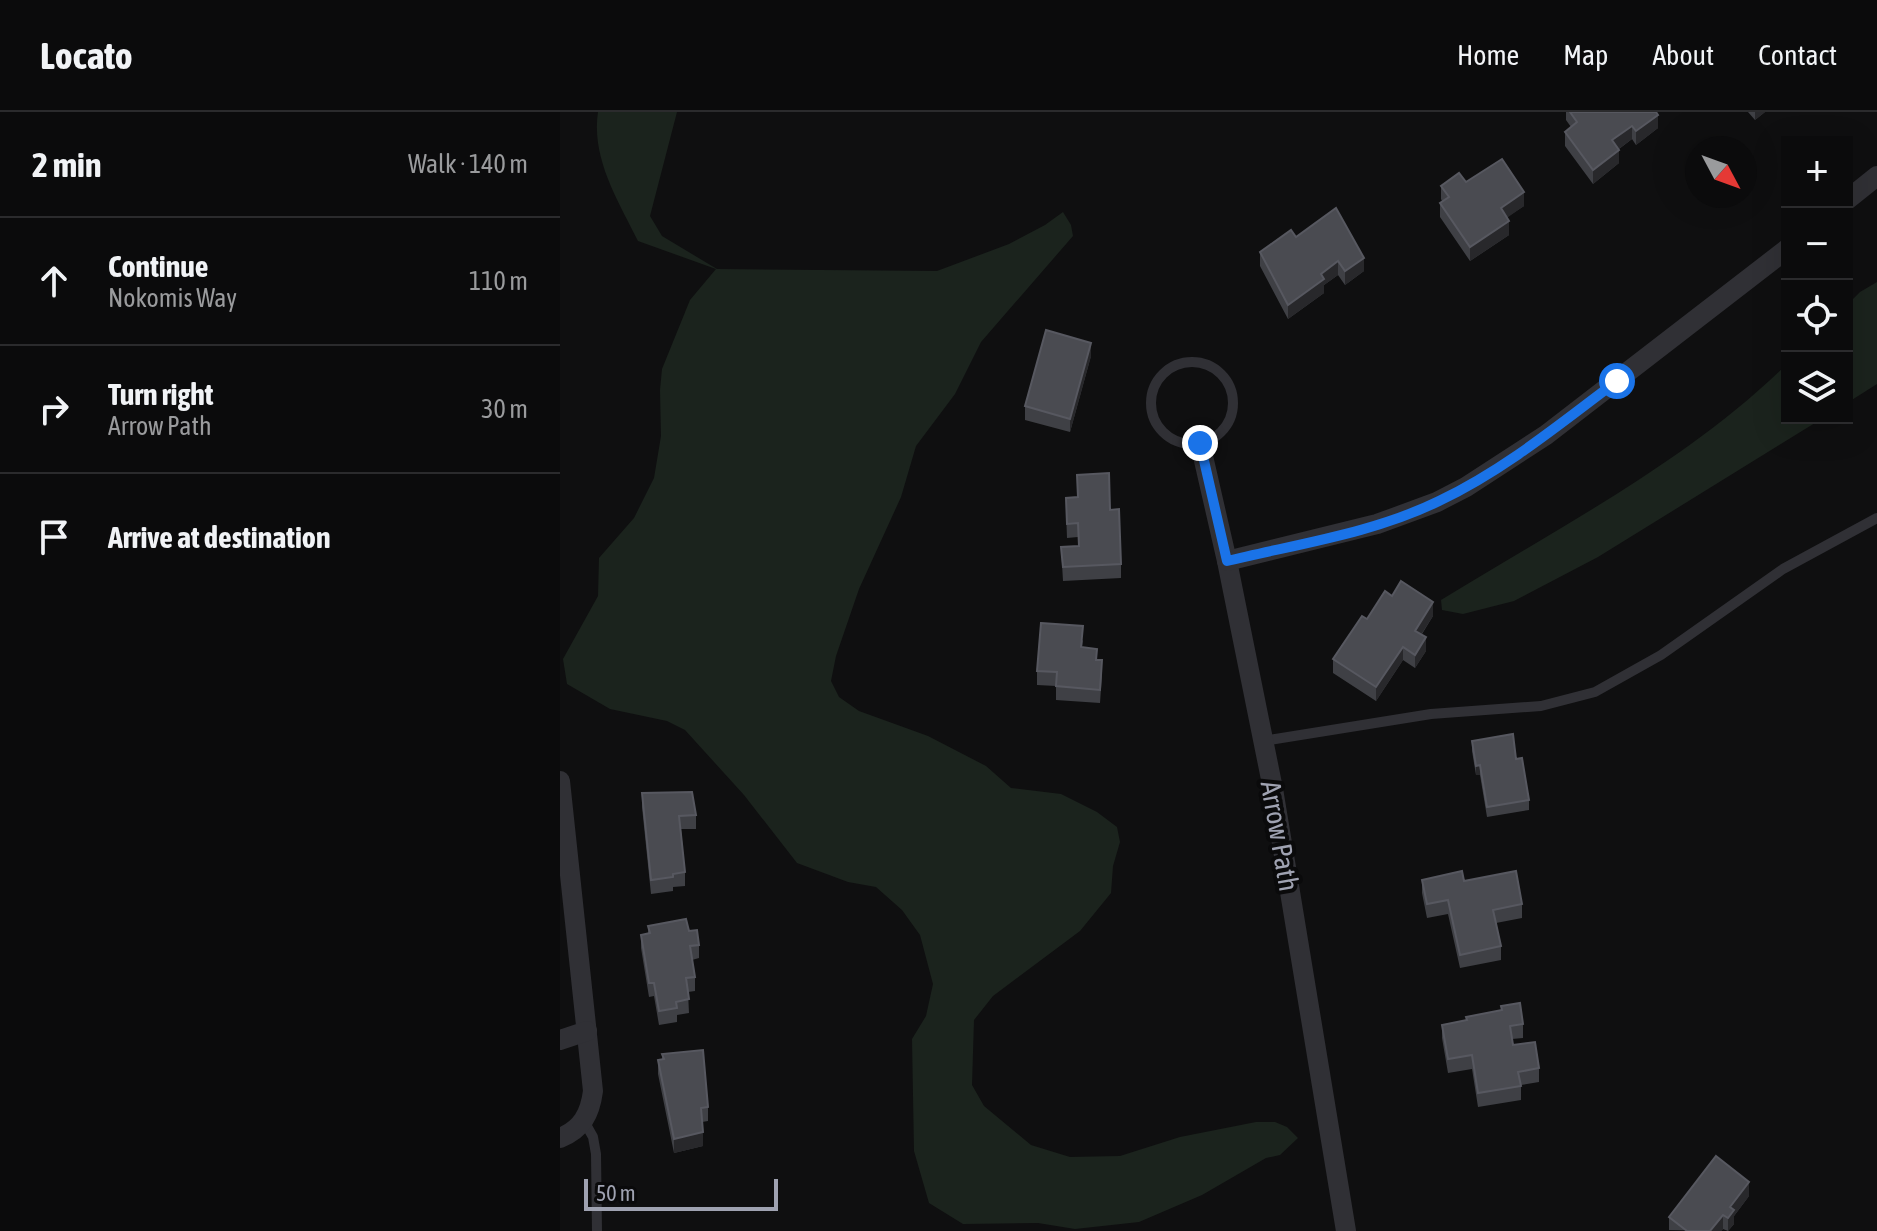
<!DOCTYPE html>
<meta charset="utf-8">
<style>
body{margin:0;font-family:"Asap Condensed",sans-serif;background:#141415;color:#f1f3f6}
.controls{position:absolute;right:24px;top:24px;display:grid;overflow:hidden;border-radius:0px;box-shadow:0 8px 32px #0002}
.controls button{width:72px;height:72px;display:grid;place-items:center;padding:0;border:0;border-bottom:2px solid #2b2b2d;background:#0b0b0c;color:#f1f3f6;font:40px sans-serif}
.compass{position:absolute;left:1125px;top:24px;width:72px;height:72px;border-radius:50%;background:#0b0b0c;box-shadow:0 8px 32px #0002;rotate:131deg}
.scale{position:absolute;left:24px;bottom:20px;width:194px;box-sizing:border-box;padding-left:8px;border:4px solid #9fa2b1;border-top:0;font-size:22px;line-height:28px;white-space:nowrap;color:#9fa2b1;-webkit-text-stroke:6px #0a0a0b;paint-order:stroke}
.stop{position:absolute;width:24px;height:24px;margin:-18px;border:6px solid #1a73e8;border-radius:50%;background:#fff}
.stop.end{background:#1a73e8;border-color:#fff;box-shadow:0 2px 8px #0008}
.list{margin:0;padding:0;list-style:none}
h2{display:flex;justify-content:space-between;align-items:center;height:104px;margin:0;padding:0 32px;font-size:34px}
h2 small{font-size:26px;font-weight:400;color:#9a9b9d}
.list li{display:grid;grid-template-columns:52px 1fr auto;gap:24px;align-items:center;box-sizing:border-box;height:128px;padding:0 32px;border-top:2px solid #2b2b2d}
.list b{display:block;font-size:30px;white-space:nowrap}
.list p{margin:0;font-size:26px;white-space:nowrap;color:#9a9b9d}
.list em{font-size:26px;font-style:normal;color:#9a9b9d}
.icon{flex:none;width:44px;height:44px;fill:none;stroke:currentColor;stroke-width:2;stroke-linecap:round;stroke-linejoin:round}
.map{position:relative;flex:none;width:1317px;height:1119px;overflow:hidden}
header{display:flex;align-items:center;gap:48px;box-sizing:border-box;height:112px;padding:0 40px;background:#0b0b0c;border-bottom:2px solid #2b2b2d}
header strong{font-size:38px}
nav{display:flex;gap:44px;margin-inline-start:auto;font-size:28px}
main{display:flex}
aside{flex:1;background:#0b0b0c}
.map>svg:first-child{display:block}
</style>
<header>
<strong>Locato</strong>
<nav><a>Home</a><a>Map</a><a>About</a><a>Contact</a></nav>
</header>
<main>
<aside>
<h2>2 min<small>Walk · 140 m</small></h2>
<ul class="list">
<li><svg class="icon" aria-label="ahead" viewBox="0 0 24 24"><path d="M12 20V5M6 11l6-6 6 6"/></svg><div><b>Continue</b><p>Nokomis Way</p></div><em>110 m</em></li>
<li><svg class="icon" aria-label="right" viewBox="0 0 24 24"><path d="M7 20v-9h11M14 6l5 5-5 5"/></svg><div><b>Turn right</b><p>Arrow Path</p></div><em>30 m</em></li>
<li><svg class="icon" aria-label="arrive" viewBox="0 0 24 24"><path d="M6 21V4h12l-3 4 3 4H6"/></svg><div><b>Arrive at destination</b></div></li>
</ul>
</aside>
<div class="map">
<svg width="1317" height="1119" viewBox="0 0 1317 1119">
<rect width="100%" height="100%" fill="#0f0f10"/>
<g fill="#1b231d">
<path d="M38,0H117L90,104L102,124L157,157L377,159L449,132L485,113L503,100L511,113L513,124L421,230L395,282L356,334L341,385L299,477L276,544L271,569L279,585L299,599L368,624L426,654L451,676L501,682L537,700L557,715L560,730L553,754L551,781L520,819L433,884L414,908L412,973L424,994L471,1033L510,1045L560,1044L620,1025L696,1010H715L727,1015L738,1026L720,1043L706,1046L642,1083L579,1110L515,1117L478,1111L403,1112L369,1091L354,1039L352,927L366,904L373,872L360,823L342,798L316,775L288,770L237,751L184,683L125,618L107,609L50,597L7,572L3,547L38,484L39,446L74,406L94,366L101,324L100,278L102,257L130,188L156,157L78,129C58,89 31,46 38,0Z"/>
<path d="M1317,170V272L1287,291V193L1300,180Z"/>
<path d="M1227,252V306H1263L1038,445L954,489L903,502L882,498L881,488C999,415 1127,350 1227,252Z"/>
</g>
<g fill="none" stroke-linecap="round" stroke-linejoin="round">
<g stroke="#303035" stroke-width="10">
<circle cx="632" cy="291" r="41"/>
<path d="M703,629L871,602L981,594L1035,580L1101,543L1223,457L1317,406"/>
<path d="M24,1009L33,1025L36,1042L37,1119"/>
</g>
<g stroke="#303035" stroke-width="20">
<path d="M1287,88L1317,64"/>
<path d="M640,331L667,449L713,677L786,1119"/>
<path d="M667,449L817,412L877,390L906,375L986,323L1227,137"/>
<path d="M0,669L33,979C30,1002 22,1017 0,1026"/>
<path d="M0,928L27,919"/>
</g>
</g>
<g fill="#3f4045">
<path d="M1006,0H1096L1098,16L1076,33L1072,27L1059,37V51L1033,72L1005,34V20L1011,15L1006,8Z"/>
<path d="M1188,0H1205L1195,8Z"/>
<path d="M906,70L964,94L947,105L949,123L910,149L880,105V91L882,89L881,87V74Z"/>
<path d="M736,125L804,159L785,173L778,163L764,173V181L728,207L700,154V140Z"/>
<path d="M531,244L510,320L465,308V294Z"/>
<path d="M517,363L550,398L561,452V466L503,469L501,435L518,434V425L507,426L506,399V386L518,385Z"/>
<path d="M832,484L873,504L862,522L866,539L855,556L843,548L816,589L773,561V547L807,507Z"/>
<path d="M523,528L522,536L537,548L542,562L540,591L496,588V574L477,573V559Z"/>
<path d="M912,629L956,647L969,688V698L927,705L920,663H916L912,639Z"/>
<path d="M82,681L136,703V717H121L125,760V774L113,775V779L91,782L82,695Z"/>
<path d="M862,768L904,769L962,792V806L936,811L941,834V848L900,856L888,802L867,806L862,781Z"/>
<path d="M88,814L129,819L139,833V846L132,848L135,865V879L128,880L129,901L117,903V910L99,913L94,884L89,885L81,836V823L88,822Z"/>
<path d="M941,894L963,912V926L952,927L953,933L979,956V970L961,973V988L918,995L912,957L888,961L882,926V913L906,909L941,898Z"/>
<path d="M102,942L148,995V1009L142,1010L143,1034L114,1041L98,962V948L102,947Z"/>
<path d="M1189,1084L1174,1104V1112L1168,1119L1163,1117L1161,1119L1109,1118V1105Z"/>
</g>
<g fill="#28282b">
<path d="M1195,0H1205L1195,8Z"/>
<path d="M1098,3V16L1076,33V19Z"/>
<path d="M1072,14V27L1052,42V28Z"/>
<path d="M1059,38V51L1033,72V58Z"/>
<path d="M964,80V94L941,110V96Z"/>
<path d="M949,109V123L910,149V135Z"/>
<path d="M804,146V159L785,173V159Z"/>
<path d="M778,149V163L764,173V181L728,207V193L761,162Z"/>
<path d="M531,231V244L510,320V307Z"/>
<path d="M873,490V504L855,532V519Z"/>
<path d="M866,525V539L855,556V543Z"/>
<path d="M843,535V548L816,589V575Z"/>
<path d="M920,653V663H916V654Z"/>
<path d="M143,1020V1034L114,1041V1027Z"/>
<path d="M1189,1070V1084L1174,1104V1112L1168,1119V1106L1170,1095Z"/>
<path d="M1163,1103V1117L1161,1119H1150Z"/>
</g>
<g fill="#4a4b51" stroke="#575860" stroke-width="2">
<path d="M1010,0H1096L1098,3L1076,19L1072,14L1052,28L1059,38L1033,58L1005,20L1017,10Z"/>
<path d="M942,47L964,80L941,96L949,109L910,135L880,91L889,85L881,74L899,61L906,70Z"/>
<path d="M776,96L804,146L785,159L778,149L761,162L764,167L728,193L700,140L731,118L736,125Z"/>
<path d="M486,218L531,231L510,307L465,294Z"/>
<path d="M549,361L550,398L559,397L561,452L503,455L501,435L519,434L518,411L507,412L506,386L518,385L517,363Z"/>
<path d="M841,469L873,490L855,519L866,525L855,543L843,535L816,575L773,547L802,504L807,507L825,479L832,484Z"/>
<path d="M481,511L523,514L521,535L537,537L536,548H542L540,578L496,574L497,560L477,559Z"/>
<path d="M953,622L956,647L962,646L969,688L927,695L920,653L916,654L912,629Z"/>
<path d="M132,680L136,703L119,704L125,760L113,762V765L91,768L82,681Z"/>
<path d="M902,759L904,769L956,759L962,792L933,798L941,834L900,843L888,788L867,792L862,768Z"/>
<path d="M126,807L129,819L137,818L139,833L130,834L135,865L126,866L129,887L116,890L117,896L99,899L94,871H89L81,823L90,821L88,814Z"/>
<path d="M960,891L963,912L950,914L953,933L975,930L979,956L958,960L961,974L918,981L912,943L888,947L882,913L907,908L906,905L942,898L941,894Z"/>
<path d="M143,938L148,995L141,996L143,1020L114,1027L98,948L104,947L102,942Z"/>
<path d="M1156,1044L1189,1070L1170,1095L1174,1098L1168,1106L1163,1103L1150,1119H1127L1109,1105Z"/>
</g>
<g fill="none" stroke-linecap="round" stroke-linejoin="round">
<path stroke="#1a73e8" stroke-width="10" d="M640,331L667,449C737,432 814,421 879,389C944,358 1000,312 1057,269"/>
</g>
<g text-anchor="middle" stroke-width="8" stroke-linejoin="round" paint-order="stroke">
<g font-size="28" fill="#9fa2b1" stroke="#0a0a0b">
<text transform="translate(720 724) rotate(80)" y="10">Arrow Path</text>
</g>
</g>
</svg>
<div class="controls">
<button>+</button>
<button>−</button>
<button><svg class="icon" aria-label="locate" viewBox="0 0 24 24"><circle cx="12" cy="12" r="6"/><path d="M12 2v4M12 18v4M2 12h4M18 12h4"/></svg></button>
<button><svg class="icon" aria-label="layers" viewBox="0 0 24 24"><path d="M12 4l9 5-9 5-9-5zM3 14l9 5 9-5"/></svg></button>
</div>
<svg class="compass" viewBox="-18 -18 36 36"><path d="M0-13l5 13h-10z" fill="#e53935"/><path d="M0 13l5-13h-10z" fill="#9a9b9d"/></svg>
<div class="scale">50 m</div>
<div class="stop" style="left:1057px;top:269px"></div>
<div class="stop end" style="left:640px;top:331px"></div>
</div>
</main>
